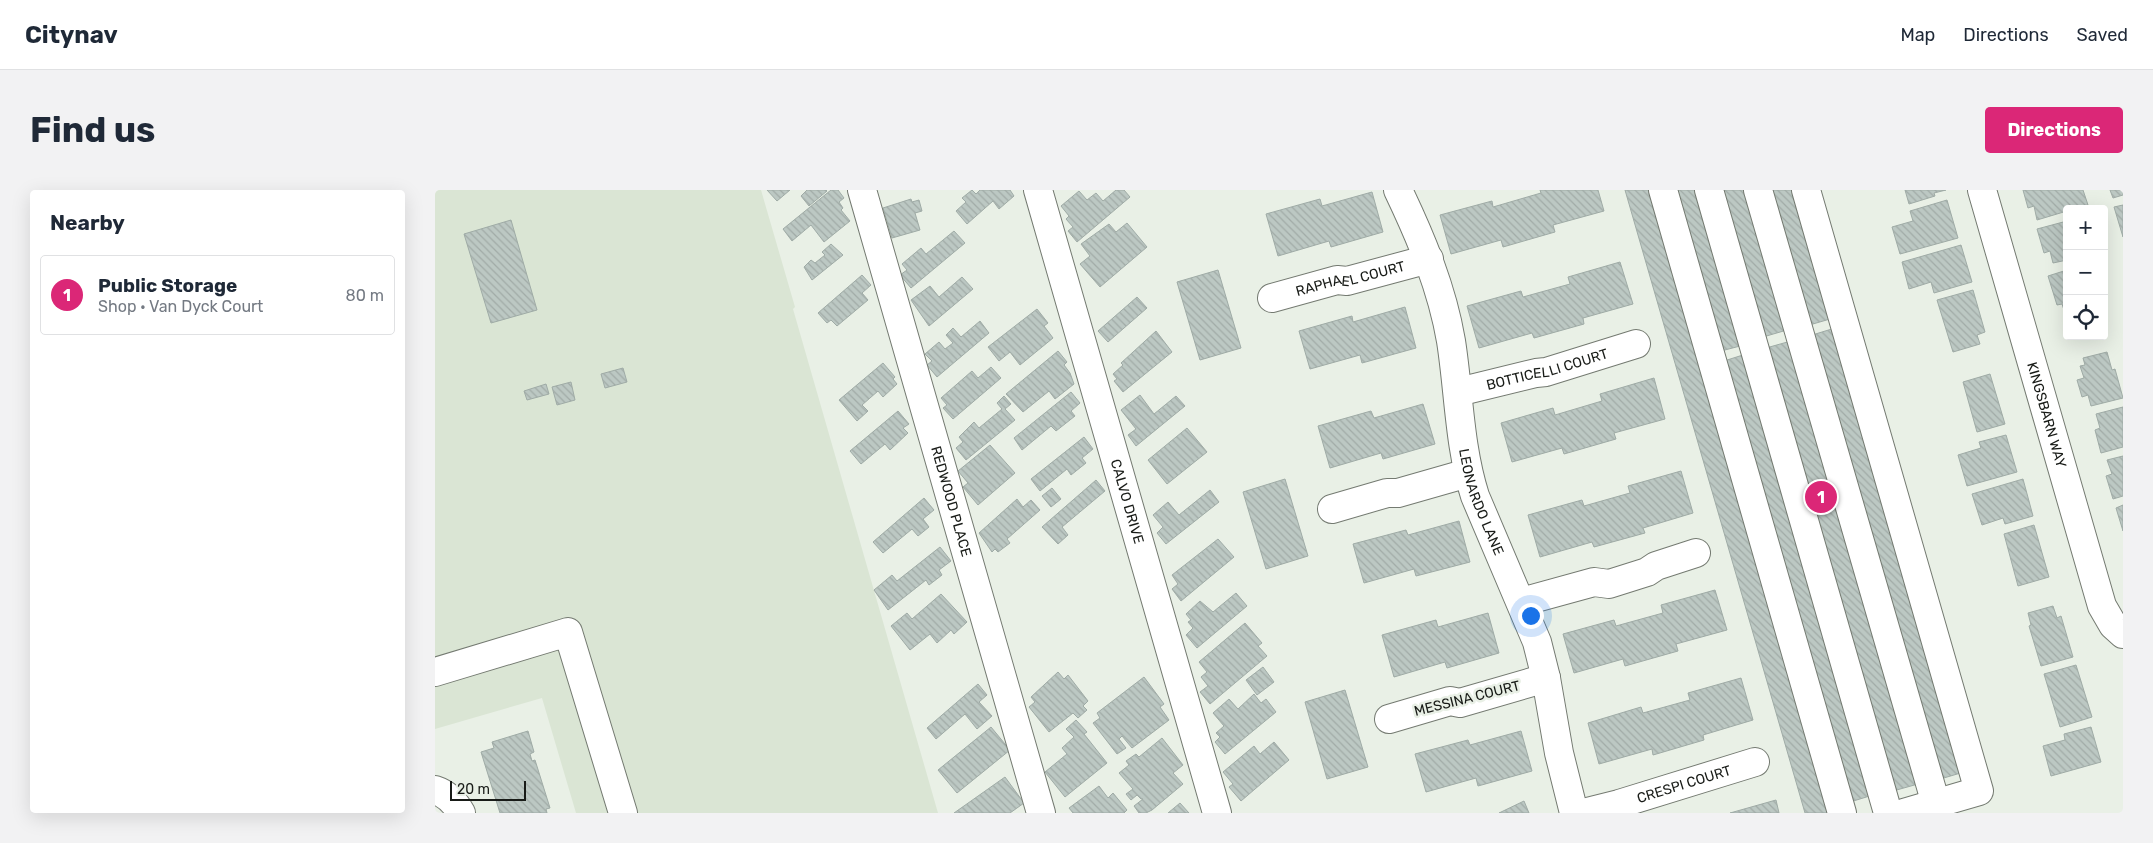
<!DOCTYPE html>
<meta charset="utf-8">
<style>
body{margin:0;font-family:Rubik,sans-serif;background:#f2f2f3;color:#1f2937}
.controls{position:absolute;right:15px;top:15px;display:grid;overflow:hidden;border-radius:5px;box-shadow:0 5px 20px #0002}
.controls button{width:45px;height:45px;display:grid;place-items:center;padding:0;border:0;border-bottom:1px solid #e0e1e3;background:#fff;color:#1f2937;font:25px sans-serif}
.scale{position:absolute;left:15px;bottom:12px;width:76px;box-sizing:border-box;padding-left:5px;border:2px solid #181b17;border-top:0;font-size:14px;line-height:18px;white-space:nowrap;color:#181b17;-webkit-text-stroke:4px #e9f0e6;paint-order:stroke}
.you{position:absolute;left:1095px;top:425px;width:18px;height:18px;margin:-12px;border:4px solid #fff;border-radius:50%;background:#1a73e8;box-shadow:0 0 0 8px #1a73e833}
.badge{display:grid;place-items:center;width:32px;height:32px;border-radius:50%;background:#db2777;color:#fff;font-size:16px;font-weight:700}
.pin{position:absolute;translate:-50% -50%;border:2px solid #fff;box-shadow:0 1px 5px #0006}
.list{margin:0;padding:0;list-style:none}
h2{display:flex;justify-content:space-between;align-items:center;height:65px;margin:0;padding:0 20px;font-size:21px}
h2 small{font-size:16px;font-weight:400;color:#747a83}
.list li{display:grid;grid-template-columns:32px 1fr auto;gap:15px;align-items:center;box-sizing:border-box;height:80px;margin:0 10px 10px;padding:0 10px;border:1px solid #e0e1e3;border-radius:5px}
.list b{display:block;font-size:19px;white-space:nowrap}
.list p{margin:0;font-size:16px;white-space:nowrap;color:#747a83}
.list em{font-size:16px;font-style:normal;color:#747a83}
.icon{flex:none;width:28px;height:28px;fill:none;stroke:currentColor;stroke-width:2;stroke-linecap:round;stroke-linejoin:round}
.map{position:relative;flex:none;width:1688px;height:623px;overflow:hidden;border-radius:5px}
header{display:flex;align-items:center;gap:30px;box-sizing:border-box;height:70px;padding:0 25px;background:#fff;border-bottom:1px solid #e0e1e3}
header strong{font-size:24px}
nav{display:flex;gap:28px;margin-inline-start:auto;font-size:18px}
.intro{display:flex;align-items:center;justify-content:space-between;box-sizing:border-box;height:120px;padding:0 30px}
h1{margin:0;font-size:35px}
.button{padding:12px 22px;border-radius:5px;background:#db2777;color:#fff;font-size:18px;font-weight:700}
main{display:flex;gap:30px;padding:0 30px}
aside{flex:1;background:#fff;border-radius:5px;box-shadow:0 5px 20px #0002}
.map>svg:first-child{display:block}
</style>
<header>
<strong>Citynav</strong>
<nav><a>Map</a><a>Directions</a><a>Saved</a></nav>
</header>
<div class="intro"><h1>Find us</h1><a class="button">Directions</a></div>
<main>
<aside>
<h2>Nearby<small></small></h2>
<ul class="list">
<li><span class="badge">1</span><div><b>Public Storage</b><p>Shop · Van Dyck Court</p></div><em>80 m</em></li>
</ul>
</aside>
<div class="map">
<svg width="1688" height="623" viewBox="0 0 1688 623">
<defs>
<pattern id="building-back-hatch" width="6" height="6" patternUnits="userSpaceOnUse" patternTransform="scale(1.25)"><rect width="6" height="6" fill="#bcc8c3"/><path d="M-1 5l2 2M0 0l6 6M5-1l2 2" fill="none" stroke="#a1aba7"/></pattern>
</defs>
<rect width="100%" height="100%" fill="#e9f0e6"/>
<path fill="#dae5d4" d="M0,0H326L360,117L358,119L503,623H141L107,508L0,539Z"/>
<g fill="url(#building-back-hatch)" stroke="#9faba6">
<path d="M332,0H355L342,11Z"/>
<path d="M372,0H391L392,1L374,16L366,6Z"/>
<path d="M396,0H403L409,8L404,12L408,18L406,20L415,31L389,52L376,35L357,51L348,39Z"/>
<path d="M537,0L541,4L545,0H575L579,6L564,19L558,11L532,34L521,21L531,12L527,8Z"/>
<path d="M681,0H689L695,7L642,52L633,41L638,37L631,29L634,26L626,16L644,1L652,10L661,3L668,11Z"/>
<path d="M1105,0H1163L1169,21L1118,35L1120,42L1068,57L1066,50L1016,64L1005,25L1057,11L1058,17L1106,3Z"/>
<path d="M1190,0H1216L1396,623H1370Z"/>
<path d="M1239,0H1264L1309,155L1286,161Z"/>
<path d="M1287,0H1312L1352,140L1328,147Z"/>
<path d="M1333,0H1358L1395,129L1371,136Z"/>
<path d="M1470,0H1511L1499,3L1500,6L1474,14Z"/>
<path d="M1588,0H1648L1653,15L1632,19V21L1602,30L1599,16L1593,18Z"/>
<path d="M1675,0H1688V5L1678,8Z"/>
<path d="M937,2L948,42L896,57L894,51L843,66L831,24L885,9L887,16Z"/>
<path d="M476,9L477,12L484,10L487,21L480,23L485,40L457,48L448,18Z"/>
<path d="M1512,10L1523,48L1465,64L1457,37L1478,31L1475,21Z"/>
<path d="M1688,15V47L1679,17Z"/>
<path d="M76,30L102,120L56,133L29,44Z"/>
<path d="M1632,31V70L1618,73L1615,61L1609,63L1602,39Z"/>
<path d="M692,33L712,57L665,97L645,74L655,66L646,54L674,34L681,42Z"/>
<path d="M519,41L530,53L476,98L465,85L472,80L467,74L486,58L491,64Z"/>
<path d="M396,54L408,65L377,90L369,77L376,70L380,73L390,65L387,62Z"/>
<path d="M1526,55L1537,92L1499,103L1496,92L1474,99L1467,72Z"/>
<path d="M1185,72L1198,114L1148,128L1149,134L1099,148L1097,143L1044,158L1032,116L1086,101L1088,107L1135,94L1133,87Z"/>
<path d="M783,80L806,158L765,170L742,92Z"/>
<path d="M1632,80V129L1627,114L1622,115L1613,86Z"/>
<path d="M427,85L436,95L427,103L433,110L402,136L396,130L392,133L383,123Z"/>
<path d="M527,87L538,99L494,136L476,110L495,96L504,107Z"/>
<path d="M1538,100L1550,142L1542,145L1545,154L1518,162L1502,110Z"/>
<path d="M702,107L712,118L673,152L663,141Z"/>
<path d="M970,117L981,158L927,173L925,165L875,179L864,141L917,126L918,132Z"/>
<path d="M602,119L613,133L609,136L618,148L585,175L575,162L564,171L553,157Z"/>
<path d="M545,131L554,143L502,187L492,175L497,171L490,164L504,152L510,159L518,153L511,145L518,138L526,147Z"/>
<path d="M1400,138L1529,582L1502,590L1374,146Z"/>
<path d="M721,141L737,162L688,202L679,191L682,189L678,184L688,175L686,173Z"/>
<path d="M1356,151L1483,594L1458,601L1331,158Z"/>
<path d="M623,161L632,172L629,175L635,183L639,194L620,209L614,201L588,222L571,204Z"/>
<path d="M1672,162L1677,180L1680,179L1688,208L1656,216L1653,205L1647,207L1642,190L1649,188L1645,176L1650,175L1648,168Z"/>
<path d="M1311,164L1438,605L1415,612L1289,171Z"/>
<path d="M448,173L460,187L458,189L462,194L448,207L443,201L427,215L433,221L422,231L404,210Z"/>
<path d="M556,177L566,188L518,229L508,218L512,215L506,208L537,181L543,188Z"/>
<path d="M188,178L192,192L170,198L166,184Z"/>
<path d="M1555,184L1570,234L1542,242L1528,192Z"/>
<path d="M1219,188L1230,229L1179,243L1181,249L1129,264L1127,258L1077,272L1066,233L1118,218L1120,225L1167,211L1165,204Z"/>
<path d="M136,192L140,210L122,215L117,197Z"/>
<path d="M111,194L114,204L92,210L89,201Z"/>
<path d="M636,202L645,213L636,221L640,226L621,241L616,236L587,260L579,248Z"/>
<path d="M705,205L719,224L741,206L750,216L701,256L693,245L701,239L686,220Z"/>
<path d="M569,206L576,214L570,219L580,230L531,270L521,258L528,252L524,247L539,232L544,238L567,219L562,213Z"/>
<path d="M988,214L1000,254L948,269L946,263L895,278L883,236L936,221L939,228Z"/>
<path d="M1688,217V257L1666,263L1660,240L1665,238L1661,224Z"/>
<path d="M463,221L474,234L468,238L473,243L455,260L450,254L426,274L415,261Z"/>
<path d="M752,238L772,262L732,294L713,270Z"/>
<path d="M1571,245L1582,282L1532,296L1523,265L1546,258L1544,252Z"/>
<path d="M649,247L658,259L647,268L651,273L636,285L632,279L605,301L596,289Z"/>
<path d="M555,255L580,283L543,315L528,297L533,293L523,281Z"/>
<path d="M1688,266V306L1678,309L1671,286L1677,284L1672,270Z"/>
<path d="M1246,281L1258,323L1208,338L1210,343L1159,357L1157,352L1105,367L1093,325L1147,310L1149,316L1195,303L1193,296Z"/>
<path d="M850,289L873,366L831,379L808,302Z"/>
<path d="M1588,289L1598,326L1570,334L1568,328L1547,335L1537,304Z"/>
<path d="M661,290L670,301L627,337L633,345L623,354L607,337Z"/>
<path d="M617,298L626,309L616,317L607,306Z"/>
<path d="M775,300L784,312L731,354L722,343L728,337L718,325L733,312L744,325Z"/>
<path d="M489,308L499,320L488,329L494,337L483,346L477,339L448,363L438,352Z"/>
<path d="M582,309L588,317L596,310L605,320L572,349L575,353L563,362L560,359L557,362L544,343Z"/>
<path d="M1688,315V341L1681,318Z"/>
<path d="M1024,331L1035,372L981,386L979,379L929,393L918,354L971,340L973,345Z"/>
<path d="M1599,335L1614,387L1583,396L1569,344Z"/>
<path d="M783,349L799,367L746,411L737,399L743,394L737,385Z"/>
<path d="M505,357L516,371L504,380L507,385L494,395L491,390L453,420L439,400L457,385L462,391Z"/>
<path d="M1280,400L1292,440L1241,454L1243,461L1190,476L1188,469L1139,483L1128,444L1179,430L1181,436L1228,423L1226,415Z"/>
<path d="M801,403L812,416L762,458L751,445L758,438L753,432L756,430L751,424L765,411L778,422Z"/>
<path d="M506,404L532,432L519,444L516,440L502,453L495,444L475,460L456,436L472,423L477,429Z"/>
<path d="M1618,416L1622,428L1626,426L1638,467L1606,476L1594,436L1596,435L1593,423Z"/>
<path d="M1053,423L1064,463L1012,478L1010,472L959,487L947,445L1001,430L1003,437Z"/>
<path d="M810,433L827,453L823,456L832,466L775,514L765,502L773,496L766,487L772,482L764,472Z"/>
<path d="M1641,475L1657,527L1625,537L1609,484Z"/>
<path d="M828,477L839,492L822,505L811,490Z"/>
<path d="M623,482L629,489L633,485L653,511L648,516L652,520L643,528L638,523L614,542L594,517L600,512L596,507Z"/>
<path d="M709,487L729,514L725,517L734,530L697,558L687,546L684,549L691,558L682,564L658,533L665,528L662,523Z"/>
<path d="M1306,488L1318,530L1268,545L1269,550L1218,565L1217,559L1164,574L1153,533L1206,517L1208,523L1255,510L1253,503Z"/>
<path d="M543,494L552,505L544,512L557,526L542,539L530,524L501,549L492,538Z"/>
<path d="M910,500L933,577L892,589L870,512Z"/>
<path d="M819,504L826,513L831,509L841,522L790,564L780,552L785,547L781,543L789,536L778,523L794,509L803,519Z"/>
<path d="M641,530L652,542L649,544L672,573L630,607L610,582L632,564L627,558L639,547L631,539Z"/>
<path d="M556,537L575,560L522,603L503,580Z"/>
<path d="M1656,537L1666,572L1616,586L1608,556L1630,550L1629,544Z"/>
<path d="M93,541L99,562L95,564L97,571L100,570L115,618L111,619L112,623H65L46,562L59,558L57,552Z"/>
<path d="M1086,541L1097,581L1043,596L1041,588L991,602L980,564L1033,550L1035,555Z"/>
<path d="M727,548L748,575L738,583L748,594L717,620L711,623H704L699,616L708,609H706L702,605L696,610L691,604L698,599L684,583L694,575L691,571L701,564L704,567Z"/>
<path d="M839,552L854,570L806,611L794,597L798,594L788,582L819,556L825,564Z"/>
<path d="M570,587L589,613L575,623H519Z"/>
<path d="M664,596L673,608L678,603L692,620L689,623H638L634,618Z"/>
<path d="M1341,610L1344,623H1295Z"/>
<path d="M1089,611L1094,623H1064Z"/>
<path d="M745,613L754,623H733Z"/>
</g>
<g fill="none" stroke-linecap="round" stroke-linejoin="round">
<g stroke="#747a71" stroke-width="30">
<g id="minor">
<path id="s1" d="M427,0L606,623"/>
<path id="s2" d="M603,0L782,623"/>
<path id="s3" d="M963,0C986,48 1007,98 1016,151C1024,202 1024,256 1040,306L1102,452L1111,488L1124,563L1139,623"/>
<path d="M1228,0L1407,623"/>
<path d="M1274,0L1453,623"/>
<path d="M1323,0L1501,614"/>
<path d="M1371,0L1544,601L1469,623"/>
<path id="s4" d="M1547,0L1667,416L1678,435L1688,444"/>
<path id="s5" d="M837,108L902,90L912,91L994,69"/>
<path id="s6" d="M1023,202L1101,183L1111,182L1201,154"/>
<path d="M897,319L952,303H963L1033,283"/>
<path d="M1086,412L1159,392L1174,394L1212,382L1221,376L1261,363"/>
<path d="M0,482L133,442L188,623"/>
<path d="M954,529L1015,511L1025,513L1111,488"/>
<path d="M0,600C12,604 20,612 26,623"/>
<path id="s7" d="M1148,623L1184,614L1320,572"/>
</g>
</g>
<use href="#minor" stroke="#fff" stroke-width="28"/>
</g>
<g text-anchor="middle" stroke-width="5" stroke-linejoin="round" paint-order="stroke">
<g font-size="14" fill="#181b17" stroke="#e9f0e6">
<text dy="5" stroke="none"><textPath href="#s5" startOffset="81">RAPHAEL COURT</textPath></text>
<text dy="5" stroke="none"><textPath href="#s6" startOffset="92">BOTTICELLI COURT</textPath></text>
<text dy="5" stroke="none"><textPath href="#s4" startOffset="234">KINGSBARN WAY</textPath></text>
<text dy="5" stroke="none"><textPath href="#s2" startOffset="324">CALVO DRIVE</textPath></text>
<text dy="5" stroke="none"><textPath href="#s1" startOffset="324">REDWOOD PLACE</textPath></text>
<text dy="5" stroke="none"><textPath href="#s3" startOffset="325">LEONARDO LANE</textPath></text>
<text transform="translate(1032 508) rotate(-14)" y="5">MESSINA COURT</text>
<text dy="5" stroke="none"><textPath href="#s7" startOffset="105">CRESPI COURT</textPath></text>
</g>
</g>
</svg>
<div class="controls">
<button>+</button>
<button>−</button>
<button><svg class="icon" aria-label="locate" viewBox="0 0 24 24"><circle cx="12" cy="12" r="6"/><path d="M12 2v4M12 18v4M2 12h4M18 12h4"/></svg></button>
</div>
<div class="scale">20 m</div>
<div class="you"></div>
<div class="pin badge" style="left:1386px;top:307px">1</div>
</div>
</main>
